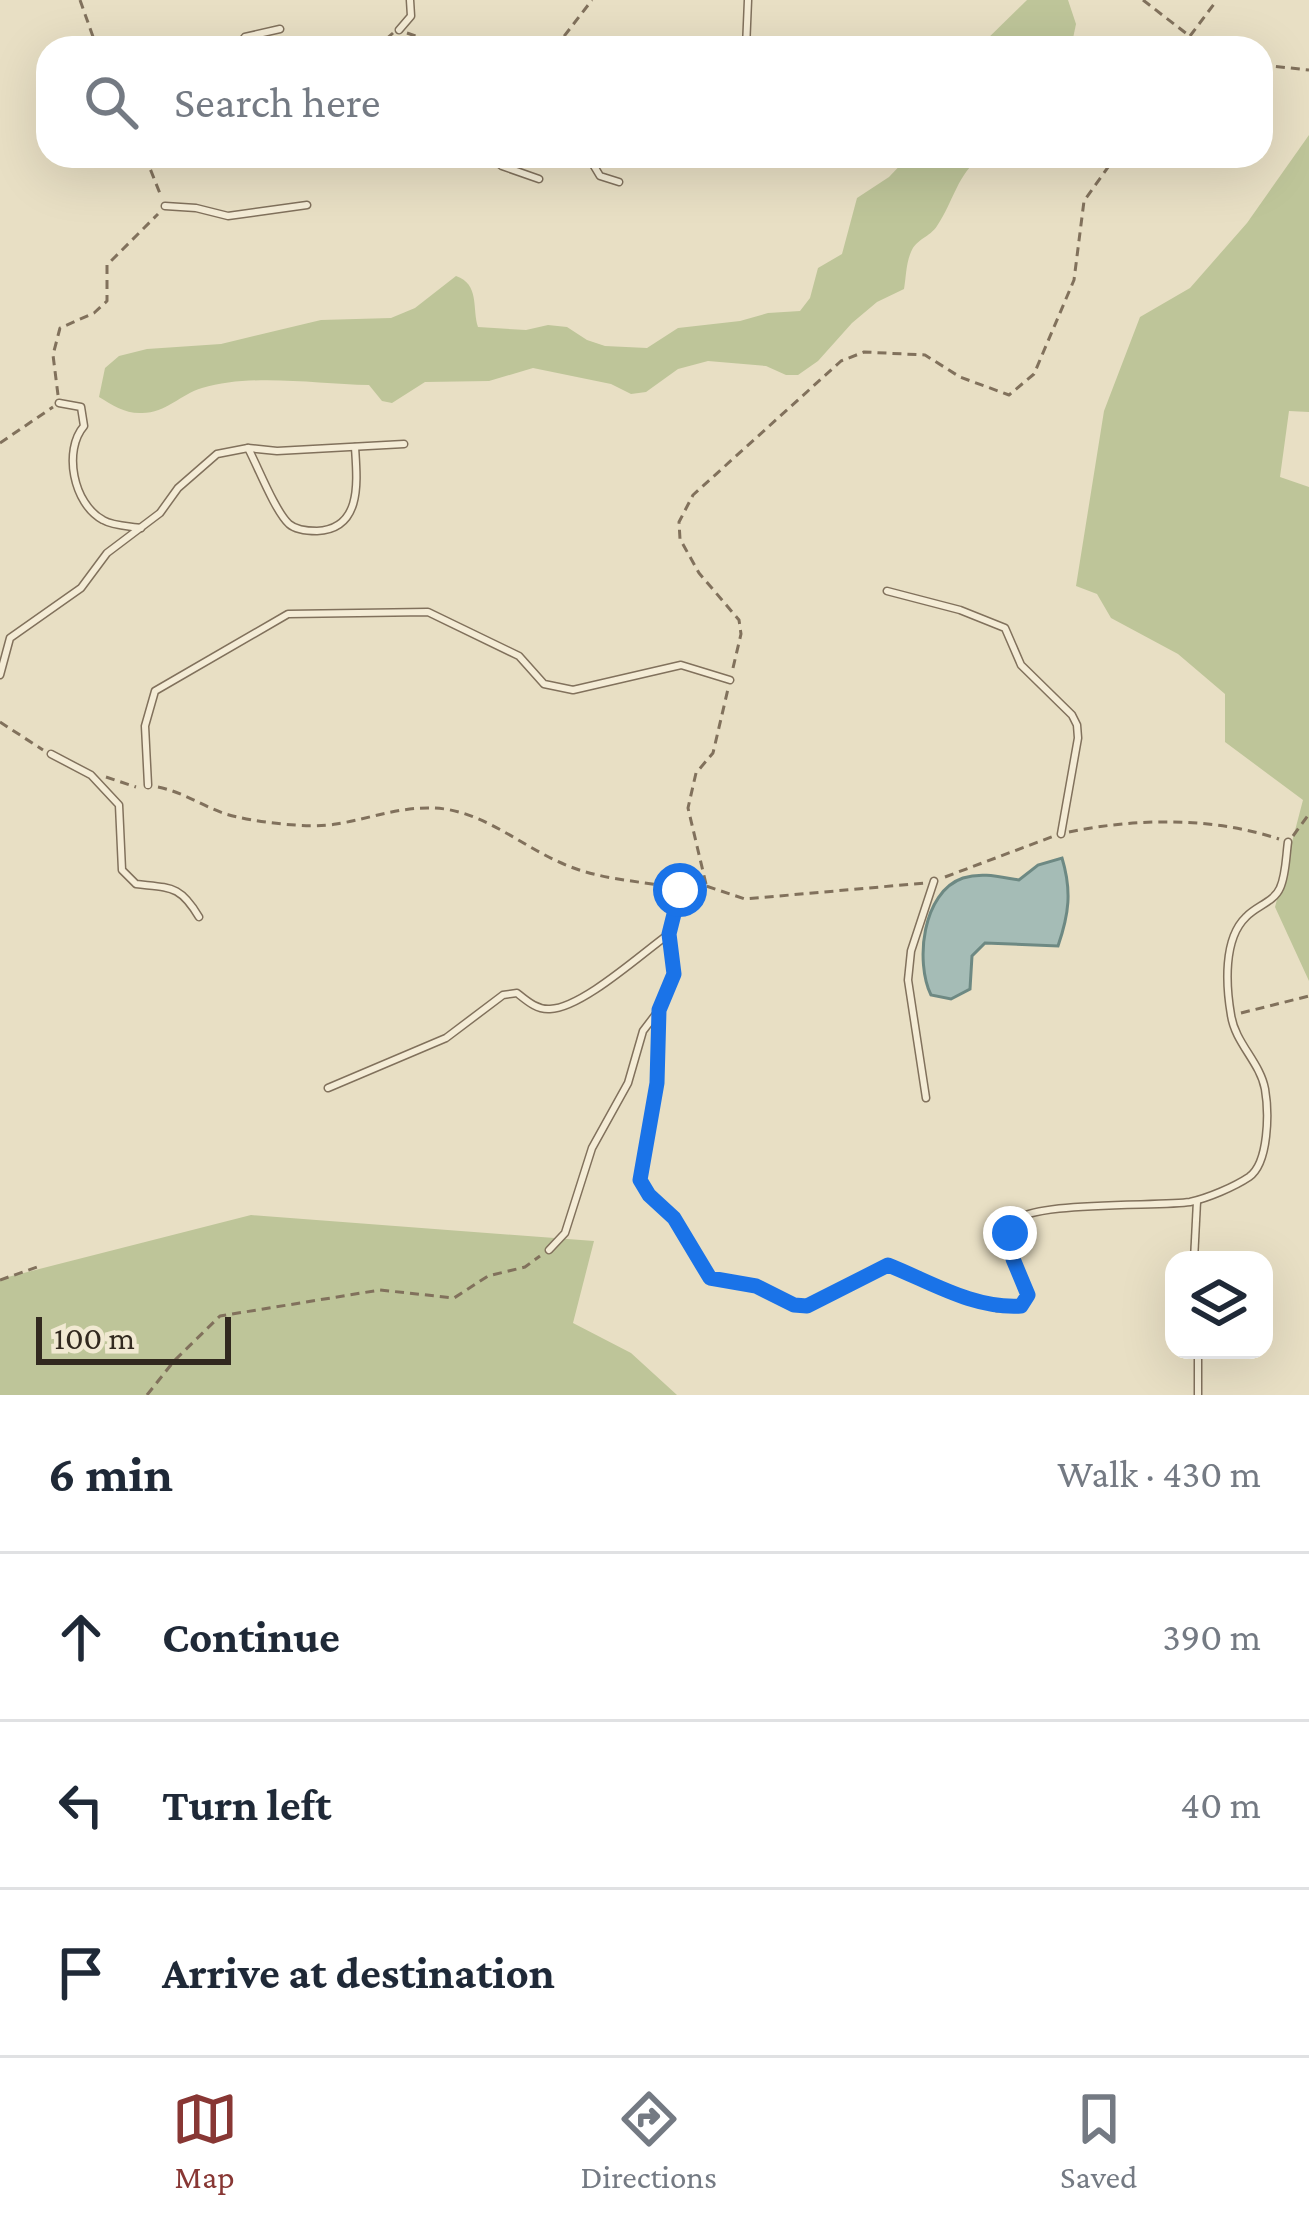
<!DOCTYPE html>
<meta charset="utf-8">
<style>
body{margin:0;font-family:"Crimson Pro",serif;background:#f6f6f7;color:#1f2937}
.controls{position:absolute;right:36px;bottom:36px;display:grid;overflow:hidden;border-radius:24px;box-shadow:0 12px 48px #0002}
.controls button{width:108px;height:108px;display:grid;place-items:center;padding:0;border:0;border-bottom:3px solid #e0e1e3;background:#fff;color:#1f2937;font:60px sans-serif}
.scale{position:absolute;left:36px;bottom:30px;width:195px;box-sizing:border-box;padding-left:12px;border:6px solid #32291f;border-top:0;font-size:33px;line-height:42px;white-space:nowrap;color:#32291f;-webkit-text-stroke:9px #f1e9d2;paint-order:stroke}
.stop{position:absolute;width:36px;height:36px;margin:-27px;border:9px solid #1a73e8;border-radius:50%;background:#fff}
.stop.end{background:#1a73e8;border-color:#fff;box-shadow:0 3px 12px #0008}
.list{margin:0;padding:0;list-style:none}
h2{display:flex;justify-content:space-between;align-items:center;height:156px;margin:0;padding:0 48px;font-size:51px}
h2 small{font-size:39px;font-weight:400;color:#747a83}
.list li{display:grid;grid-template-columns:78px 1fr auto;gap:36px;align-items:center;box-sizing:border-box;height:168px;padding:0 48px;border-top:3px solid #e0e1e3}
.list b{display:block;font-size:45px;white-space:nowrap}
.list em{font-size:39px;font-style:normal;color:#747a83}
.icon{flex:none;width:66px;height:66px;fill:none;stroke:currentColor;stroke-width:2;stroke-linecap:round;stroke-linejoin:round}
.map{position:relative;flex:none;width:1309px;height:1395px;overflow:hidden}
.search{position:absolute;background:#fff;box-shadow:0 12px 48px #0002;left:36px;right:36px;top:36px;height:132px;display:flex;align-items:center;gap:30px;box-sizing:border-box;padding:0 42px;border-radius:36px;color:#747a83;font-size:45px}
.sheet{height:660px;background:#fff}
nav{display:flex;justify-content:space-around;align-items:center;box-sizing:border-box;height:168px;border-top:3px solid #e0e1e3;background:#fff;font-size:33px;color:#747a83}
nav a{display:grid;justify-items:center;gap:6px}
nav .on{color:#883734}
.map>svg:first-child{display:block}
</style>
<div class="map">
<svg width="1309" height="1395" viewBox="0 0 1309 1395">
<rect width="100%" height="100%" fill="#e8dfc4"/>
<g fill="#bec599">
<path d="M1027,0H1068L1076,24L1071,48H978Z"/>
<path d="M1309,135V412L1289,411L1280,477L1309,487V981L1275,907L1303,800L1225,742V694L1178,654L1111,618L1097,594L1076,586L1104,411L1140,317L1190,288L1247,223Z"/>
<path d="M909,156H982C957,174 954,201 937,226C930,237 916,239 911,252C906,263 906,278 904,289L877,302L852,323L818,361L798,375H786L766,366L708,361L678,369L646,392L631,394L611,384L533,368L489,381L425,382L392,403L382,401L369,385C316,384 253,373 202,388C181,394 166,413 142,413C126,414 112,405 99,397L105,368L119,356L147,349L221,344L321,320L391,318L415,308L456,276C480,284 472,309 478,327L526,330L548,325L567,327L587,340L605,346L647,348L678,328L740,321L768,313L800,311L810,298L818,268L842,254L857,198L889,177Z"/>
<path d="M251,1215L594,1241L573,1323L631,1353L677,1395H0V1279Z"/>
</g>
<path fill="#a5bcb6" stroke="#6d8983" stroke-width="3" d="M1062,858C1072,891 1069,914 1058,946L985,943L972,956L970,989L951,999L931,995C915,962 922,892 963,878C982,872 1000,877 1019,880L1038,865Z"/>
<g fill="none" stroke-linecap="round" stroke-linejoin="round">
<g stroke="#81715c" stroke-width="9">
<g id="lane">
<path d="M399,30L411,16L410,0"/>
<path d="M236,48L245,37L280,29"/>
<path d="M746,48L748,0"/>
<path d="M489,156L502,166L539,179"/>
<path d="M588,156L600,176L619,182"/>
<path d="M165,206L196,208L228,216L307,205"/>
<path d="M59,403L81,407L84,426C63,450 73,504 103,520C113,526 129,526 141,528"/>
<path d="M248,448C258,467 275,511 289,524C296,530 308,531 317,531C363,529 357,480 355,447"/>
<path d="M887,591L960,610L1005,628L1021,665L1072,715L1077,725L1078,738L1061,834"/>
<path d="M0,675L10,638L81,588L107,553L160,513L178,488L217,454L248,448L277,451L404,444"/>
<path d="M51,754L91,775L119,805L122,870L136,884C171,888 180,885 199,917"/>
<path d="M148,785L145,726L155,691L288,614L428,612L519,656L544,684L573,690L681,665L730,680"/>
<path d="M659,1010L657,1083L641,1180L649,1195L674,1218L710,1278L756,1285L794,1305L807,1306L888,1265L997,1308L1021,1306L1028,1295C1020,1276 1003,1246 1011,1225C1021,1200 1159,1207 1190,1202C1208,1198 1234,1187 1249,1177C1269,1163 1269,1112 1265,1089C1260,1062 1235,1043 1231,1015C1226,986 1223,939 1246,917C1256,906 1274,902 1280,888C1286,875 1286,856 1288,842"/>
<path d="M328,1088L446,1038L503,995L517,993C527,1001 537,1010 550,1009C582,1008 641,954 669,934"/>
<path d="M926,1098L908,980L911,951L934,881"/>
<path d="M549,1250L565,1233L592,1148L628,1083L643,1031L659,1010L675,974L669,934L680,889"/>
<path d="M1194,1260L1197,1201"/>
<path d="M1198,1350V1395"/>
</g>
</g>
<g stroke="#81715c" stroke-width="3" stroke-dasharray="9 6" stroke-linecap="butt">
<path d="M80,0L97,48"/>
<path d="M1143,0L1205,48"/>
<path d="M407,33L449,48"/>
<path d="M376,48L393,33"/>
<path d="M555,48L592,0"/>
<path d="M1181,48L1217,0"/>
<path d="M1261,65L1309,70"/>
<path d="M145,156L161,196"/>
<path d="M58,395L53,355L60,328L94,313L107,301V265L158,214"/>
<path d="M0,443L53,407"/>
<path d="M733,668L741,634L739,620L699,573L680,539L679,522L693,495L841,361L864,352L925,355L960,377L1009,395L1034,374L1074,280L1084,201L1116,156"/>
<path d="M0,722L43,750"/>
<path d="M106,777L136,787"/>
<path d="M158,787C183,792 202,806 226,814C252,822 310,829 336,824C374,818 405,804 445,809C491,816 528,851 571,867C601,879 638,881 670,887"/>
<path d="M1069,832C1137,818 1213,817 1279,839"/>
<path d="M1293,836L1309,814"/>
<path d="M945,877L1054,836"/>
<path d="M706,884L688,808L696,773L713,753L728,689"/>
<path d="M692,888L706,886L745,899L925,883"/>
<path d="M1241,1013L1309,996"/>
<path d="M0,1280L40,1266"/>
<path d="M147,1395L174,1361L220,1316L380,1290L454,1298L488,1276L525,1267L540,1256"/>
</g>
<use href="#lane" stroke="#f4ecd6" stroke-width="6"/>
</g>
<g fill="none" stroke-linecap="round" stroke-linejoin="round">
<path stroke="#1a73e8" stroke-width="15" d="M680,890L669,934L674,974L659,1010L657,1083L640,1180L649,1195L674,1218L710,1278L756,1286L794,1305L807,1306L888,1265C931,1282 973,1309 1021,1306L1028,1295L1013,1259L1010,1233"/>
</g>
</svg>
<div class="controls">
<button><svg class="icon" aria-label="layers" viewBox="0 0 24 24"><path d="M12 4l9 5-9 5-9-5zM3 14l9 5 9-5"/></svg></button>
</div>
<div class="scale">100 m</div>
<div class="stop" style="left:680px;top:890px"></div>
<div class="stop end" style="left:1010px;top:1233px"></div>
<div class="search"><svg class="icon" aria-label="search" viewBox="0 0 24 24"><circle cx="10" cy="10" r="6"/><path d="M15 15l6 6"/></svg>Search here</div>
</div>
<section class="sheet">
<h2>6 min<small>Walk · 430 m</small></h2>
<ul class="list">
<li><svg class="icon" aria-label="ahead" viewBox="0 0 24 24"><path d="M12 20V5M6 11l6-6 6 6"/></svg><div><b>Continue</b></div><em>390 m</em></li>
<li><svg class="icon" aria-label="left" viewBox="0 0 24 24"><path d="M17 20v-9H6M10 6l-5 5 5 5"/></svg><div><b>Turn left</b></div><em>40 m</em></li>
<li><svg class="icon" aria-label="arrive" viewBox="0 0 24 24"><path d="M6 21V4h12l-3 4 3 4H6"/></svg><div><b>Arrive at destination</b></div></li>
</ul>
</section>
<nav>
<a class="on"><svg class="icon" aria-label="map" viewBox="0 0 24 24"><path d="M3 6l6-2 6 2 6-2v14l-6 2-6-2-6 2zM9 4v14M15 6v14"/></svg>Map</a>
<a><svg class="icon" aria-label="directions" viewBox="0 0 24 24"><path d="M12 3l9 9-9 9-9-9zM9 14v-3h6M13 9l2 2-2 2"/></svg>Directions</a>
<a><svg class="icon" aria-label="saved" viewBox="0 0 24 24"><path d="M7 4h10v16l-5-4-5 4z"/></svg>Saved</a>
</nav>
